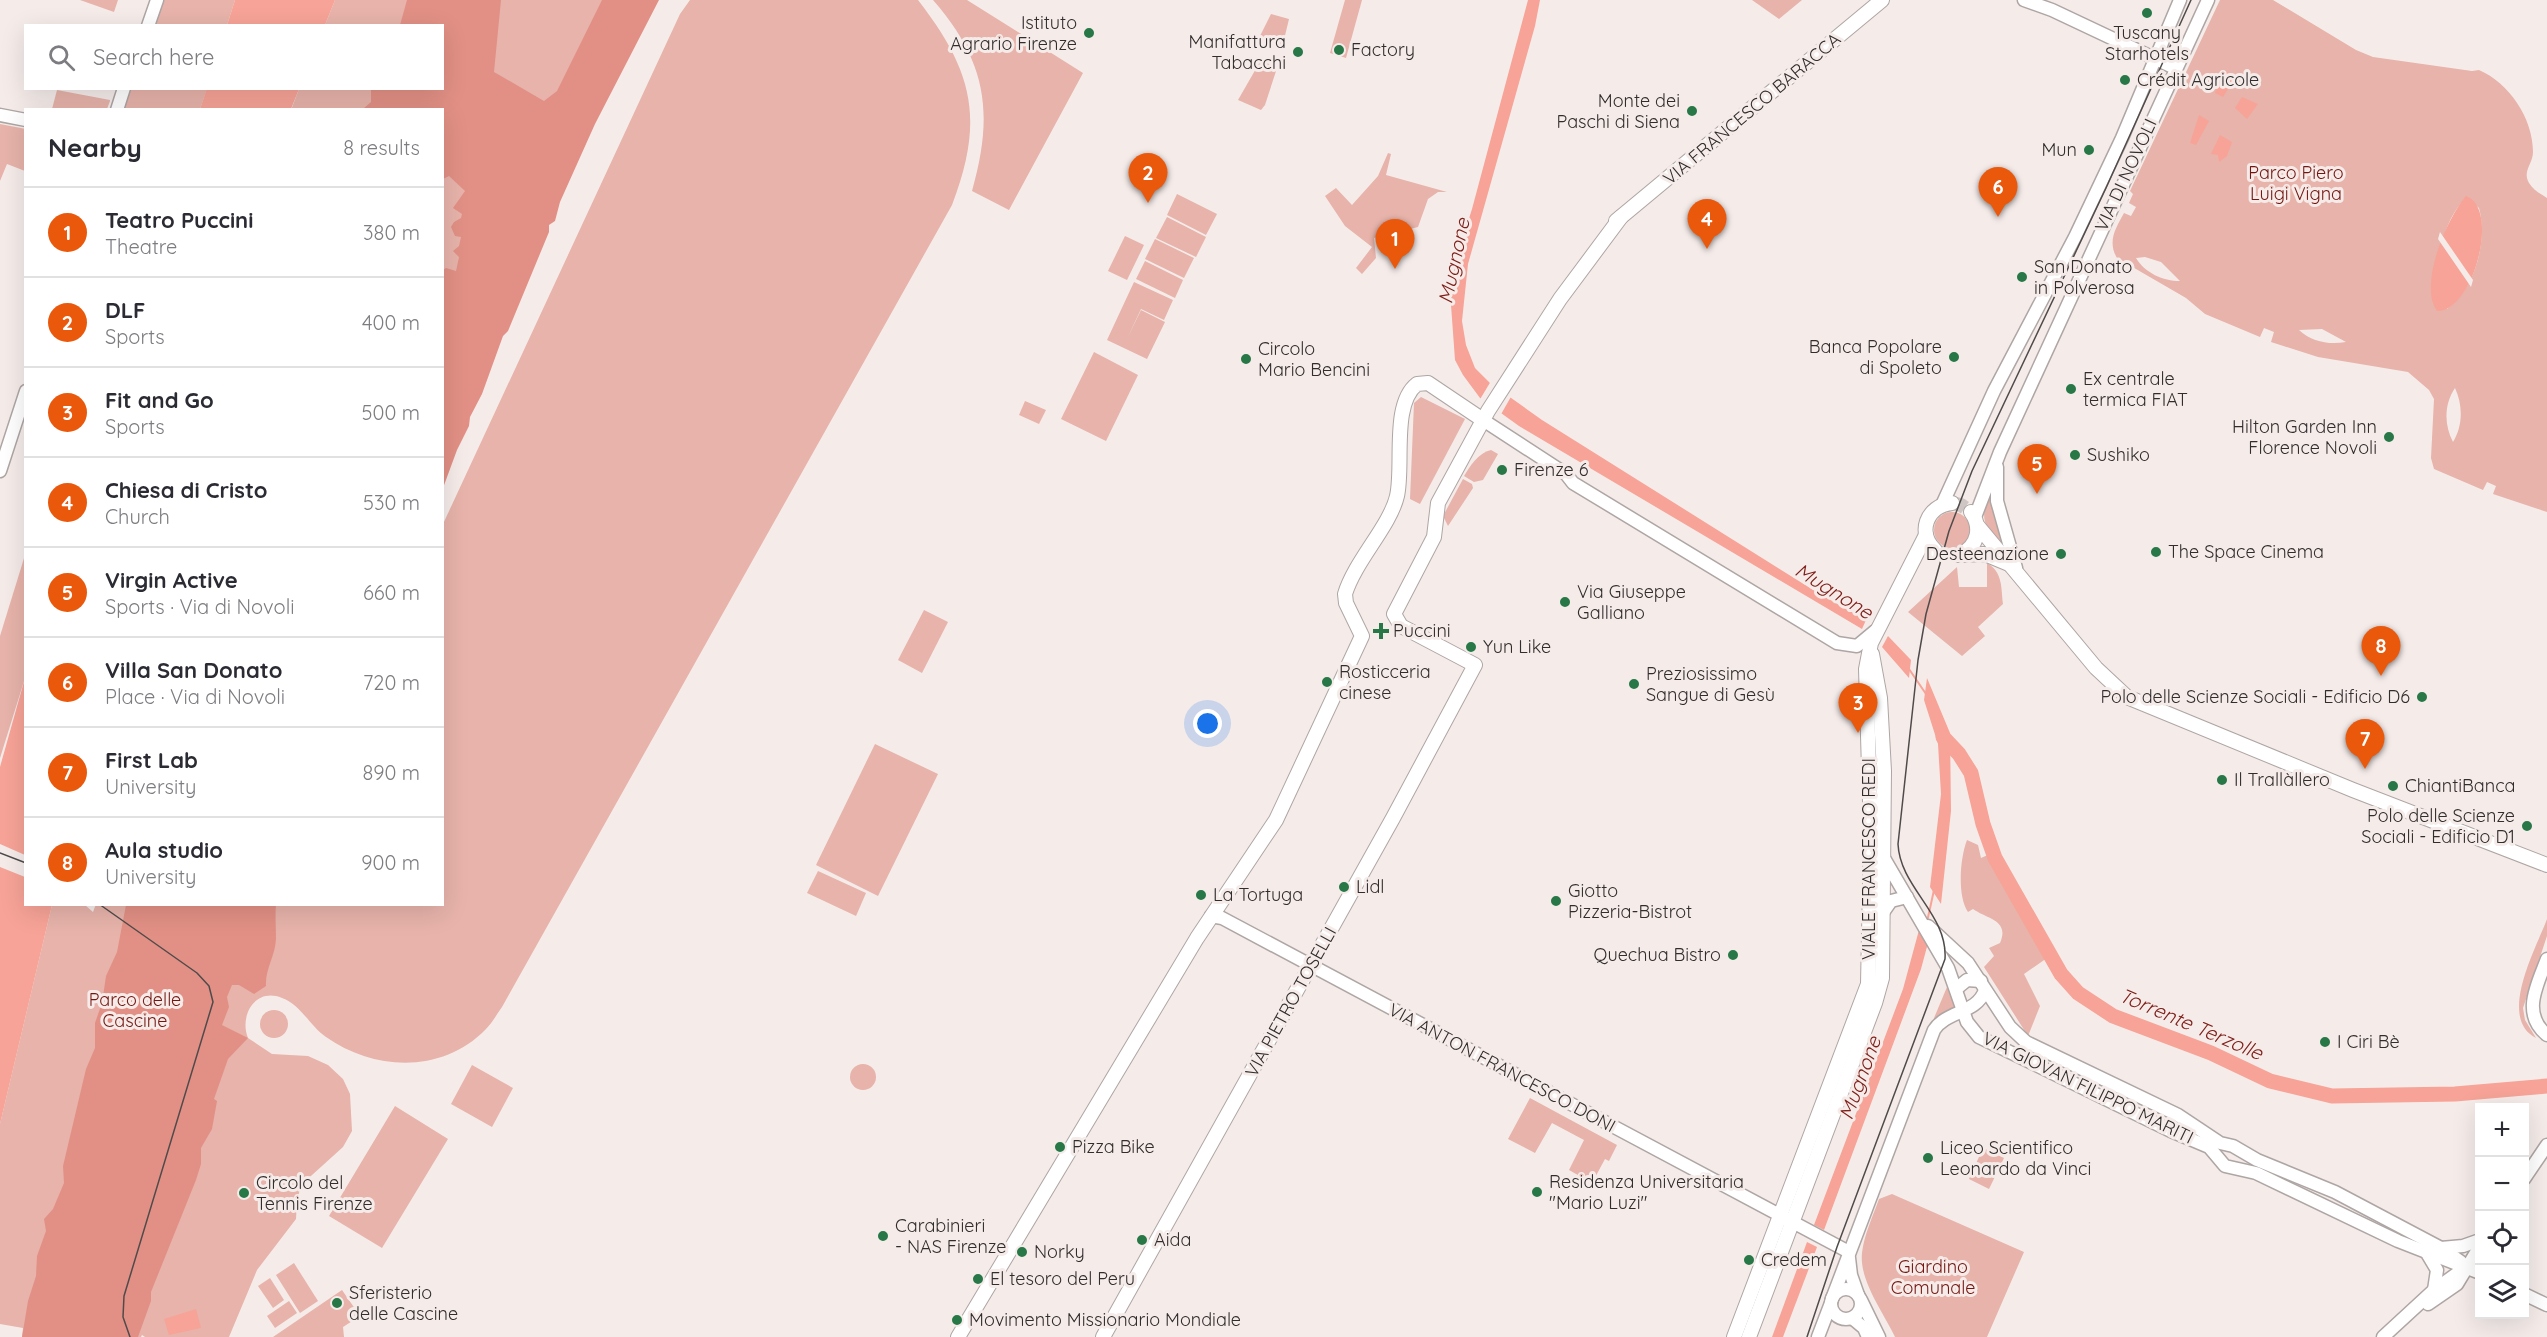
<!DOCTYPE html>
<meta charset="utf-8">
<style>
body{margin:0;font-family:Quicksand,sans-serif;background:#f7f7f7;color:#2b2b33}
.controls{position:absolute;right:18px;bottom:18px;display:grid;overflow:hidden;border-radius:0px;box-shadow:0 6px 24px #0002}
.controls button{width:54px;height:54px;display:grid;place-items:center;padding:0;border:0;border-bottom:2px solid #e1e1e2;background:#fff;color:#2b2b33;font:30px sans-serif}
.you{position:absolute;left:1208px;top:724px;width:21px;height:21px;margin:-15px;border:4px solid #fff;border-radius:50%;background:#1a73e8;box-shadow:0 0 0 9px #1a73e833}
.badge{display:grid;place-items:center;width:39px;height:39px;border-radius:50%;background:#ea580c;color:#fff;font-size:20px;font-weight:700}
.pin{position:absolute;translate:-50% -50px;filter:drop-shadow(0 2px 3px #0008)}
.pin::after{content:'';position:absolute;top:32px;width:21px;height:18px;background:inherit;clip-path:polygon(0 0,100% 0,50% 100%)}
.list{margin:0;padding:0;list-style:none}
h2{display:flex;justify-content:space-between;align-items:center;height:78px;margin:0;padding:0 24px;font-size:26px}
h2 small{font-size:20px;font-weight:400;color:#7c7c81}
.list li{display:grid;grid-template-columns:39px 1fr auto;gap:18px;align-items:center;box-sizing:border-box;height:90px;padding:0 24px;border-top:2px solid #e1e1e2}
.list b{display:block;font-size:22px;white-space:nowrap}
.list p{margin:0;font-size:20px;white-space:nowrap;color:#7c7c81}
.list em{font-size:20px;font-style:normal;color:#7c7c81}
.icon{flex:none;width:33px;height:33px;fill:none;stroke:currentColor;stroke-width:2;stroke-linecap:round;stroke-linejoin:round}
.map{position:relative;flex:none;width:2547px;height:1337px;overflow:hidden}
.search{position:absolute;background:#fff;box-shadow:0 6px 24px #0002;left:24px;top:24px;width:420px;height:66px;display:flex;align-items:center;gap:15px;box-sizing:border-box;padding:0 21px;border-radius:0px;color:#7c7c81;font-size:22px}
.panel{position:absolute;background:#fff;box-shadow:0 6px 24px #0002;left:24px;top:108px;width:420px;height:798px;border-radius:0px}
.map>svg:first-child{display:block}
</style>
<div class="map">
<svg width="2547" height="1337" viewBox="0 0 2547 1337">
<rect width="100%" height="100%" fill="#f5ecea"/>
<g fill="#e7b3aa" fill-rule="evenodd">
<path d="M80,0H118L114,12Z"/>
<path d="M162,0H235L227,25L152,26Z"/>
<path d="M335,0H654L595,116L499,338L443,480L442,110H291L299,89L442,88V26L325,25Z"/>
<path d="M690,0H918C973,71 985,119 952,205L502,1007C497,1014 492,1023 486,1029C443,1074 374,1071 326,1037C310,1026 301,1005 282,998C255,987 239,1016 248,1038L272,1054L308,1056L328,1065L343,1079L350,1094L352,1131L343,1147L301,1185L297,1201L296,1219L257,1270L229,1337H145L142,1335L141,1337H22L23,1328L0,1324V1124L52,905H85L93,912L96,904H442L443,524L680,14Z"/>
<path d="M933,0H967L1083,73L1009,210L972,191C994,113 987,62 933,0Z"/>
<path d="M1345,0H1362L1346,58L1330,53Z"/>
<path d="M1752,0H1802L1779,19Z"/>
<path d="M2220,0H2273L2356,50L2373,57L2472,71L2479,70C2509,83 2533,118 2533,152C2533,164 2522,171 2529,183C2533,190 2541,194 2547,198V512L2493,494L2496,486L2487,482L2483,490L2434,469L2431,458L2434,399L2429,390L2408,372L2318,357L2271,342L2274,332L2264,328L2260,337L2205,314L2186,298L2117,258C2107,241 2116,228 2124,213L2131,216L2136,207L2129,203L2133,194L2130,191ZM2466,197L2479,208C2488,241 2475,289 2447,309C2444,262 2432,236 2466,197ZM2145,257L2161,262L2180,281C2163,281 2145,273 2136,258ZM2322,329L2346,342C2329,345 2312,342 2299,330ZM2455,388C2463,405 2463,426 2453,442C2444,425 2444,404 2455,388Z"/>
<path d="M1271,14L1289,19L1282,48L1260,36Z"/>
<path d="M1261,60L1277,68L1265,105L1261,110L1238,100Z"/>
<path d="M129,89H207L200,109L122,110Z"/>
<path d="M57,90L110,100V101L107,109H52Z"/>
<path d="M0,124L26,129L25,171L7,164L0,181Z"/>
<path d="M1388,153L1391,154L1386,175L1447,192H1438L1428,199L1418,227L1374,238L1376,258L1362,274L1356,268L1372,247L1345,226L1325,196L1336,188L1352,205L1378,176Z"/>
<path d="M1177,194L1217,214L1206,235L1167,215Z"/>
<path d="M1167,217L1206,237L1196,257L1156,238Z"/>
<path d="M1125,236L1144,245L1127,280L1108,271Z"/>
<path d="M1155,239L1194,258L1184,278L1145,259Z"/>
<path d="M1145,261L1183,280L1175,298L1136,279Z"/>
<path d="M1134,282L1173,300L1164,320L1141,309L1126,341L1141,310L1165,322L1147,359L1107,340Z"/>
<path d="M1094,352L1138,375L1106,441L1061,419Z"/>
<path d="M1421,397L1465,419L1420,504L1410,499L1414,403Z"/>
<path d="M1025,401L1046,410L1039,424L1019,415Z"/>
<path d="M1491,450L1498,454L1483,480L1474,482L1464,476C1470,466 1478,453 1491,450Z"/>
<path d="M1463,479L1472,484L1473,488L1448,526L1443,516Z"/>
<path d="M1992,485L2005,541L2001,543C1977,522 1983,511 1992,485Z"/>
<circle cx="1952" cy="530" r="18"/>
<path d="M25,555V678L0,758V636Z"/>
<path d="M1987,563C2003,572 2001,588 2003,604L1978,627L1985,636L1962,656L1908,612L1957,567L1959,587H1987Z"/>
<path d="M924,610L948,622L922,673L898,660Z"/>
<path d="M875,744L938,774L878,896L816,865Z"/>
<path d="M1967,840L1978,845L1981,858L1990,854L2047,958L2024,974L2040,1006L2028,1036L1984,967L1994,956L1989,948L2000,943C2010,920 1987,919 1973,909L1968,912C1957,896 1960,858 1967,840Z"/>
<path d="M818,871L866,893L856,916L807,893Z"/>
<path d="M2547,919V936L2523,1008L2525,1020L2536,1038C2497,1018 2536,949 2547,919Z"/>
<path d="M1947,987L1956,1008L1929,1030Z"/>
<circle cx="274" cy="1024" r="14"/>
<circle cx="863" cy="1077" r="13"/>
<path d="M472,1065L513,1088L492,1127L451,1104Z"/>
<path d="M1530,1098L1617,1145L1609,1161L1605,1159L1592,1183L1569,1170L1584,1140L1552,1123L1535,1153L1508,1139Z"/>
<path d="M395,1106L448,1139L382,1248L329,1216Z"/>
<path d="M1983,1148L2004,1158L1989,1189L1969,1179Z"/>
<path d="M1892,1194L2024,1252L1987,1337H1895C1884,1313 1859,1281 1862,1253C1864,1235 1873,1216 1879,1199Z"/>
<path d="M294,1263L318,1301L300,1313L276,1275Z"/>
<path d="M270,1278L284,1300L273,1308L258,1286Z"/>
<path d="M342,1290L360,1316L343,1327L344,1337H273Z"/>
<path d="M289,1301L297,1313L275,1328L267,1316Z"/>
</g>
<g fill="#e29085">
<path d="M407,0H501L494,72L544,101L557,91L602,0H659L595,124L560,202L555,221L549,225V232L508,331L503,336L482,394L470,417L469,426L457,450L443,488V270L446,268L456,271L459,257L453,251L459,246L461,237L455,236L451,227L454,222L461,218L462,214L453,208L465,191L449,176L443,179L442,110L363,109L371,102V89L442,88V26L400,25Z"/>
<path d="M126,905H276C275,916 276,927 276,939C275,957 265,969 266,986L254,994L239,985H232L227,997L229,1007L222,1025L248,1038L228,1059L214,1099L217,1101L212,1129L201,1148V1164L196,1180L151,1292V1301L138,1337H22L28,1301L36,1276L37,1256L46,1231L44,1219L53,1209L64,1183L63,1166L86,1069L95,1048V1023L102,1003L106,976L117,952Z"/>
</g>
<g fill="#f7a397">
<path d="M235,0H335L325,25H227Z"/>
<path d="M1528,0H1540L1535,26L1468,264L1462,321L1466,345L1475,368L1490,383L1542,420L1818,593L1866,620L1862,629L1519,426L1480,398L1463,375L1455,360L1451,305V282L1458,253L1472,209Z"/>
<path d="M2227,72L2235,77L2223,97L2215,93L2220,78Z"/>
<path d="M207,88H299V89L291,109H200Z"/>
<path d="M2242,97L2258,104L2247,119L2235,108Z"/>
<path d="M2199,115L2209,121L2196,145L2190,143Z"/>
<path d="M2220,135L2232,142L2227,156L2219,162L2218,155L2211,154Z"/>
<path d="M2466,196C2501,209 2473,312 2437,311C2418,285 2447,218 2466,196Z"/>
<path d="M1888,636L1911,660L1909,678L1882,647Z"/>
<path d="M25,678L26,904L52,905L0,1124V767Z"/>
<path d="M1927,678L1950,733L1951,811L1941,904L1930,887L1941,794L1938,744L1924,700Z"/>
<path d="M1919,930L1928,943L1921,969L1824,1230L1814,1225L1903,989Z"/>
<path d="M1807,1242L1817,1247L1783,1337H1772Z"/>
<path d="M196,1309L201,1328L169,1335L164,1319Z"/>
</g>
<g fill="#f5ecea">
<path d="M2440,232L2473,280L2471,287L2438,239Z"/>
<path d="M1491,381L1512,395L1500,416L1479,401Z"/>
<path d="M0,844L25,855V877L0,867Z"/>
</g>
<g fill="none" stroke-linecap="round" stroke-linejoin="round">
<g stroke="#f7a397" stroke-width="2">
<path d="M1909,669L1926,694"/>
<path d="M1927,922L1934,890"/>
</g>
<path stroke="#f7a397" stroke-width="15" d="M1943,737L1959,754L1971,773L1983,824L1995,858L2061,974L2078,993L2113,1016L2211,1053L2270,1081L2332,1096L2455,1094L2547,1086"/>
<g stroke="#cec6c4" stroke-width="14" stroke-dasharray="14 7" stroke-linecap="butt">
<path d="M1952,503L1961,505L1971,512"/>
<path d="M1935,550L1946,555H1958"/>
</g>
<g stroke="#aea6a4" stroke-width="15">
<g id="secondary">
<path d="M2024,0L2052,10L2175,68"/>
<path d="M148,26L157,0"/>
<path d="M117,110L124,88"/>
<path d="M0,115L26,120"/>
<path d="M1483,420L1566,474L1573,483L1837,643L1857,646L1875,631"/>
<path d="M1997,467V501L2016,568"/>
<path d="M0,471L26,391"/>
<path d="M1942,505L1994,391L2075,237L2122,138L2180,0"/>
<path d="M1975,517L2000,452L2208,0"/>
<path d="M1881,853L1948,968L1967,1022L1979,1037L2171,1131L2209,1147L2225,1166L2256,1173L2398,1241L2480,1273"/>
<path d="M1884,911L1891,901L1907,897"/>
<path d="M1211,916L1222,918L1849,1252"/>
<path d="M1928,926L1968,963L2010,1027L2026,1042L2178,1115L2220,1143L2233,1146L2257,1160L2335,1192L2441,1248L2461,1262"/>
<path d="M2547,959C2537,985 2521,1014 2547,1035"/>
<path d="M1956,989L1967,980L1981,981"/>
<path d="M2524,1179L2547,1145"/>
<path d="M2441,1248L2463,1246L2480,1240"/>
<path d="M2428,1255L2437,1270L2434,1290"/>
<path d="M1849,1258L1851,1275L1858,1295"/>
<circle cx="1846" cy="1304" r="15"/>
<path d="M2524,1294L2547,1305"/>
<path d="M1832,1299L1934,1030C1947,1010 1977,1014 1985,990"/>
<path d="M1861,1300L1879,1337"/>
<path d="M2428,1304L2457,1284L2480,1246"/>
<path d="M1852,1318L1864,1328L1868,1337"/>
<path d="M1818,1337L1831,1303"/>
<path d="M2383,1337L2434,1290L2466,1267"/>
</g>
</g>
<g stroke="#aea6a4" stroke-width="16">
<g id="primary">
<path d="M1616,221L1882,0"/>
<path d="M1977,525L2096,668L2127,697L2353,790L2547,865"/>
<path d="M1935,550C1917,533 1926,506 1952,503"/>
<path d="M1961,554C1978,546 1982,527 1971,512"/>
<path d="M1958,555L1985,554L2009,564"/>
<path d="M958,1337L1197,938L1276,820L1362,636L1346,603L1345,594C1355,561 1390,526 1397,496C1404,466 1391,404 1417,384L1428,383L1483,420"/>
<path d="M1103,1337L1393,818L1475,665L1401,626L1394,614L1434,537L1438,503L1488,411L1560,299L1621,217"/>
<path d="M1734,1337L1868,984L1871,835L1866,669L1871,643L1926,535"/>
<path d="M1749,1337L1875,1003L1882,978L1884,771L1880,698L1872,654"/>
</g>
</g>
<use href="#secondary" stroke="#fff" stroke-width="12"/>
<use href="#primary" stroke="#fff" stroke-width="14"/>
<g stroke="#504b4b" stroke-width="1.5">
<path d="M0,853L26,863"/>
<path d="M99,904L197,973L209,986L213,1002L124,1296L123,1317L130,1337"/>
<path d="M1807,1337L1837,1247L1945,959C1948,914 1900,888 1898,844L1918,660L1926,614L1949,531L1972,471L2106,188L2191,0"/>
</g>
</g>
<g fill="#277747" stroke="#f5ecea" stroke-width="2">
<circle cx="2147" cy="13" r="6"/>
<circle cx="1089" cy="33" r="6"/>
<circle cx="1339" cy="50" r="6"/>
<circle cx="1298" cy="52" r="6"/>
<circle cx="2125" cy="80" r="6"/>
<circle cx="1692" cy="111" r="6"/>
<circle cx="2089" cy="150" r="6"/>
<circle cx="2022" cy="277" r="6"/>
<circle cx="1954" cy="357" r="6"/>
<circle cx="1246" cy="359" r="6"/>
<circle cx="2071" cy="389" r="6"/>
<circle cx="2389" cy="437" r="6"/>
<circle cx="2075" cy="455" r="6"/>
<circle cx="1502" cy="470" r="6"/>
<circle cx="2156" cy="552" r="6"/>
<circle cx="2061" cy="554" r="6"/>
<circle cx="1565" cy="602" r="6"/>
<path d="M1378 622h6v6h6v6h-6v6h-6v-6h-6v-6h6z"/>
<circle cx="1471" cy="647" r="6"/>
<circle cx="1327" cy="682" r="6"/>
<circle cx="1634" cy="684" r="6"/>
<circle cx="2422" cy="697" r="6"/>
<circle cx="2222" cy="780" r="6"/>
<circle cx="2393" cy="786" r="6"/>
<circle cx="2527" cy="826" r="6"/>
<circle cx="1344" cy="887" r="6"/>
<circle cx="1201" cy="895" r="6"/>
<circle cx="1556" cy="901" r="6"/>
<circle cx="1733" cy="955" r="6"/>
<circle cx="2325" cy="1042" r="6"/>
<circle cx="1060" cy="1147" r="6"/>
<circle cx="1928" cy="1158" r="6"/>
<circle cx="1537" cy="1192" r="6"/>
<circle cx="244" cy="1193" r="6"/>
<circle cx="883" cy="1236" r="6"/>
<circle cx="1142" cy="1240" r="6"/>
<circle cx="1022" cy="1252" r="6"/>
<circle cx="1749" cy="1260" r="6"/>
<circle cx="978" cy="1279" r="6"/>
<circle cx="337" cy="1303" r="6"/>
<circle cx="957" cy="1320" r="6"/>
</g>
<g text-anchor="middle" stroke-width="6" stroke-linejoin="round" paint-order="stroke">
<g font-size="18" fill="#312d2d" stroke="#f5ecea" text-anchor="start">
<text x="1077" y="29" text-anchor="end">Istituto<tspan x="1077" dy="21">Agrario Firenze</tspan></text>
<text x="2147" y="39" text-anchor="middle">Tuscany<tspan x="2147" dy="21">Starhotels</tspan></text>
<text x="1286" y="48" text-anchor="end">Manifattura<tspan x="1286" dy="21">Tabacchi</tspan></text>
<text x="1351" y="56">Factory</text>
<text x="2137" y="86">Crédit Agricole</text>
<text x="1680" y="107" text-anchor="end">Monte dei<tspan x="1680" dy="21">Paschi di Siena</tspan></text>
<text x="2077" y="156" text-anchor="end">Mun</text>
<text x="2034" y="273">San Donato<tspan x="2034" dy="21">in Polverosa</tspan></text>
<text x="1942" y="353" text-anchor="end">Banca Popolare<tspan x="1942" dy="21">di Spoleto</tspan></text>
<text x="1258" y="355">Circolo<tspan x="1258" dy="21">Mario Bencini</tspan></text>
<text x="2083" y="385">Ex centrale<tspan x="2083" dy="21">termica FIAT</tspan></text>
<text x="2377" y="433" text-anchor="end">Hilton Garden Inn<tspan x="2377" dy="21">Florence Novoli</tspan></text>
<text x="2087" y="461">Sushiko</text>
<text x="1514" y="476">Firenze 6</text>
<text x="2168" y="558">The Space Cinema</text>
<text x="2049" y="560" text-anchor="end">Desteenazione</text>
<text x="1577" y="598">Via Giuseppe<tspan x="1577" dy="21">Galliano</tspan></text>
<text x="1393" y="637">Puccini</text>
<text x="1483" y="653">Yun Like</text>
<text x="1339" y="678">Rosticceria<tspan x="1339" dy="21">cinese</tspan></text>
<text x="1646" y="680">Preziosissimo<tspan x="1646" dy="21">Sangue di Gesù</tspan></text>
<text x="2410" y="703" text-anchor="end">Polo delle Scienze Sociali - Edificio D6</text>
<text x="2234" y="786">Il Trallàllero</text>
<text x="2405" y="792">ChiantiBanca</text>
<text x="2515" y="822" text-anchor="end">Polo delle Scienze<tspan x="2515" dy="21">Sociali - Edificio D1</tspan></text>
<text x="1356" y="893">Lidl</text>
<text x="1568" y="897">Giotto<tspan x="1568" dy="21">Pizzeria-Bistrot</tspan></text>
<text x="1213" y="901">La Tortuga</text>
<text x="1721" y="961" text-anchor="end">Quechua Bistro</text>
<text x="2337" y="1048">I Ciri Bè</text>
<text x="1072" y="1153">Pizza Bike</text>
<text x="1940" y="1154">Liceo Scientifico<tspan x="1940" dy="21">Leonardo da Vinci</tspan></text>
<text x="1549" y="1188">Residenza Universitaria<tspan x="1549" dy="21">"Mario Luzi"</tspan></text>
<text x="256" y="1189">Circolo del<tspan x="256" dy="21">Tennis Firenze</tspan></text>
<text x="895" y="1232">Carabinieri<tspan x="895" dy="21">- NAS Firenze</tspan></text>
<text x="1154" y="1246">Aida</text>
<text x="1034" y="1258">Norky</text>
<text x="1761" y="1266">Credem</text>
<text x="990" y="1285">El tesoro del Peru</text>
<text x="349" y="1299">Sferisterio<tspan x="349" dy="21">delle Cascine</tspan></text>
<text x="969" y="1326">Movimento Missionario Mondiale</text>
</g>
<g font-size="18" fill="#312d2d" stroke="#f5ecea">
<text transform="translate(1752 109) rotate(-40)" y="6">VIA FRANCESCO BARACCA</text>
<text transform="translate(2126 175) rotate(-65)" y="6">VIA DI NOVOLI</text>
<text transform="translate(1869 859) rotate(-90)" y="6">VIALE FRANCESCO REDI</text>
<text transform="translate(1291 1002) rotate(-61)" y="6">VIA PIETRO TOSELLI</text>
<text transform="translate(1502 1068) rotate(28)" y="6">VIA ANTON FRANCESCO DONI</text>
<text transform="translate(2088 1088) rotate(26)" y="6">VIA GIOVAN FILIPPO MARITI</text>
</g>
<g font-size="18" fill="#761510" stroke="#f5ecea">
<text x="2296" y="179">Parco Piero<tspan x="2296" dy="21">Luigi Vigna</tspan></text>
<text x="135" y="1006">Parco delle<tspan x="135" dy="21">Cascine</tspan></text>
<text x="1933" y="1273">Giardino<tspan x="1933" dy="21">Comunale</tspan></text>
</g>
<g font-size="20" font-style="italic" fill="#80201a" stroke="#f5ecea">
<text transform="translate(1454 261) rotate(-78)" y="7">Mugnone</text>
<text transform="translate(1834 591) rotate(32)" y="7">Mugnone</text>
<text transform="translate(2191 1024) rotate(23)" y="7">Torrente Terzolle</text>
<text transform="translate(1860 1078) rotate(-70)" y="7">Mugnone</text>
</g>
</g>
</svg>
<div class="controls">
<button>+</button>
<button>−</button>
<button><svg class="icon" aria-label="locate" viewBox="0 0 24 24"><circle cx="12" cy="12" r="6"/><path d="M12 2v4M12 18v4M2 12h4M18 12h4"/></svg></button>
<button><svg class="icon" aria-label="layers" viewBox="0 0 24 24"><path d="M12 4l9 5-9 5-9-5zM3 14l9 5 9-5"/></svg></button>
</div>
<div class="you"></div>
<div class="pin badge" style="left:1395px;top:269px">1</div>
<div class="pin badge" style="left:1148px;top:203px">2</div>
<div class="pin badge" style="left:1858px;top:733px">3</div>
<div class="pin badge" style="left:1707px;top:249px">4</div>
<div class="pin badge" style="left:2037px;top:494px">5</div>
<div class="pin badge" style="left:1998px;top:217px">6</div>
<div class="pin badge" style="left:2365px;top:769px">7</div>
<div class="pin badge" style="left:2381px;top:676px">8</div>
<div class="search"><svg class="icon" aria-label="search" viewBox="0 0 24 24"><circle cx="10" cy="10" r="6"/><path d="M15 15l6 6"/></svg>Search here</div>
<section class="panel">
<h2>Nearby<small>8 results</small></h2>
<ul class="list">
<li><span class="badge">1</span><div><b>Teatro Puccini</b><p>Theatre</p></div><em>380 m</em></li>
<li><span class="badge">2</span><div><b>DLF</b><p>Sports</p></div><em>400 m</em></li>
<li><span class="badge">3</span><div><b>Fit and Go</b><p>Sports</p></div><em>500 m</em></li>
<li><span class="badge">4</span><div><b>Chiesa di Cristo</b><p>Church</p></div><em>530 m</em></li>
<li><span class="badge">5</span><div><b>Virgin Active</b><p>Sports · Via di Novoli</p></div><em>660 m</em></li>
<li><span class="badge">6</span><div><b>Villa San Donato</b><p>Place · Via di Novoli</p></div><em>720 m</em></li>
<li><span class="badge">7</span><div><b>First Lab</b><p>University</p></div><em>890 m</em></li>
<li><span class="badge">8</span><div><b>Aula studio</b><p>University</p></div><em>900 m</em></li>
</ul>
</section>
</div>
